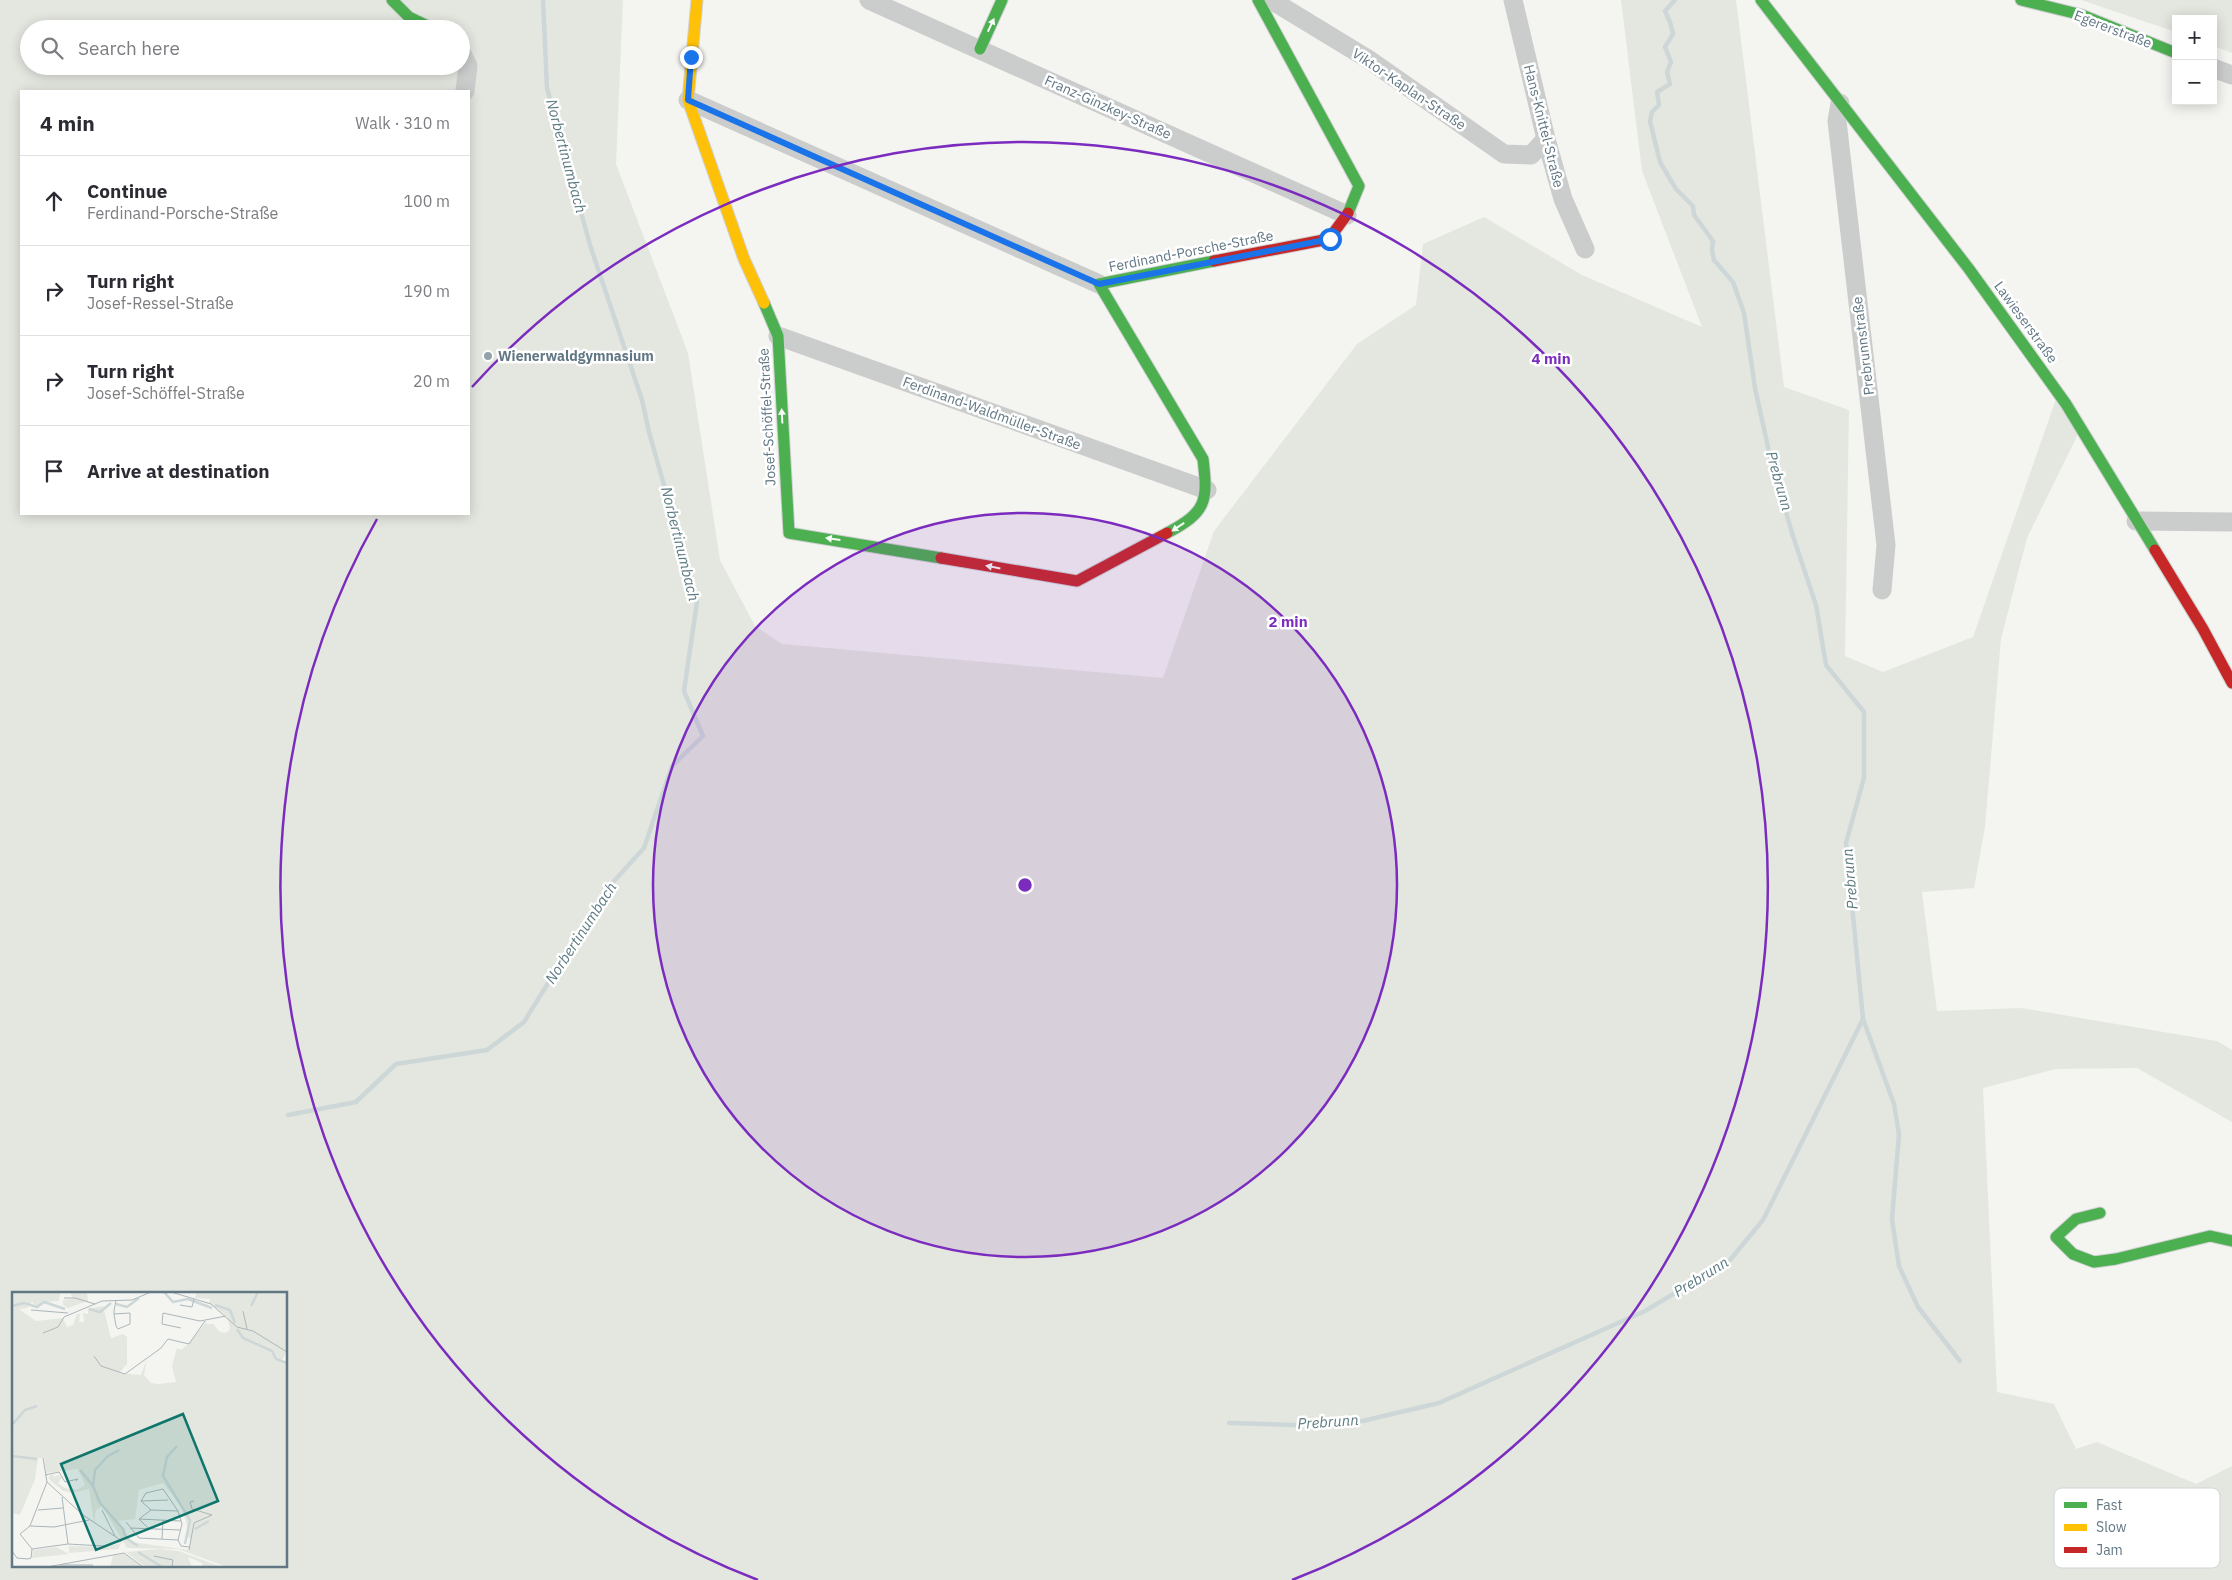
<!DOCTYPE html>
<meta charset="utf-8">
<style>
body{margin:0;font-family:"IBM Plex Sans",sans-serif;background:#f7f7f7;color:#2b2b33}
.controls{position:absolute;right:15px;top:15px;display:grid;overflow:hidden;border-radius:0px;box-shadow:0 2px 12px #0003}
.controls button{width:45px;height:45px;display:grid;place-items:center;padding:0;border:0;border-bottom:1px solid #e1e1e2;background:#fff;color:#2b2b33;font:25px sans-serif}
.stop{position:absolute;width:15px;height:15px;margin:-11px;border:4px solid #1a73e8;border-radius:50%;background:#fff}
.stop.end{background:#1a73e8;border-color:#fff;box-shadow:0 1px 5px #0008}
.list{margin:0;padding:0;list-style:none}
h2{display:flex;justify-content:space-between;align-items:center;height:65px;margin:0;padding:0 20px;font-size:21px}
h2 small{font-size:16px;font-weight:400;color:#7c7c81}
.list li{display:grid;grid-template-columns:32px 1fr auto;gap:15px;align-items:center;box-sizing:border-box;height:90px;padding:0 20px;border-top:1px solid #e1e1e2}
.list b{display:block;font-size:19px;white-space:nowrap}
.list p{margin:0;font-size:16px;white-space:nowrap;color:#7c7c81}
.list em{font-size:16px;font-style:normal;color:#7c7c81}
.icon{flex:none;width:28px;height:28px;fill:none;stroke:currentColor;stroke-width:2;stroke-linecap:round;stroke-linejoin:round}
.map{position:relative;flex:none;width:2232px;height:1580px;overflow:hidden}
.search{position:absolute;background:#fff;box-shadow:0 2px 12px #0003;left:20px;top:20px;width:450px;height:55px;display:flex;align-items:center;gap:12px;box-sizing:border-box;padding:0 18px;border-radius:28px;color:#7c7c81;font-size:19px}
.panel{position:absolute;background:#fff;box-shadow:0 2px 12px #0003;left:20px;top:90px;width:450px;height:425px;border-radius:0px}
.map>svg:first-child{display:block}
</style>
<div class="map">
<svg width="2232" height="1580" viewBox="0 0 2232 1580">
<rect width="100%" height="100%" fill="#f4f4f1"/>
<g fill="#e4e7df" fill-rule="evenodd">
<path d="M0,0H623L616,164L688,353L720,560L755,626L782,644L1163,678L1214,531L1357,344L1416,305L1423,244L1484,217L1582,275L1702,327L1642,171L1621,0H1736L1784,387L1849,410L1845,656L1883,672L1973,637L2056,399L2078,434L2027,538L2001,639L1985,827L1974,888L1922,892L1937,1011L2021,1008L2217,1041L2232,1050V1122L2137,1068L2056,1069L1983,1088L1997,1392L2054,1404L2076,1449L2097,1442L2196,1484L2232,1466V1580H0ZM29,29H461V66H29ZM21,91H469V514H21ZM14,1294H286V1566H14Z"/>
<path d="M2081,0H2232V53L2213,46V19H2176V32Z"/>
</g>
<g fill="none" stroke-linecap="round" stroke-linejoin="round">
<g stroke="#cdd7d8" stroke-width="4.5">
<path d="M1863,1019L1894,1104L1899,1134L1892,1219L1899,1266L1918,1307L1960,1361"/>
<path d="M288,1115L356,1102L396,1064L487,1050L524,1022L605,891L644,848L672,766L703,736L684,691L697,602L649,432L642,400L590,245L547,88L543,0"/>
<path d="M1229,1423L1292,1425L1358,1422L1439,1403L1645,1311L1730,1260L1763,1220L1863,1019L1846,843L1864,778V712L1826,665L1816,605L1792,533L1770,456L1755,388L1744,313L1733,282L1714,260L1712,250L1713,241L1694,215L1693,206L1676,189L1660,162L1650,121L1652,112L1659,105L1657,92L1670,84L1667,72L1671,62L1665,47L1673,34L1670,22L1665,11L1675,0"/>
</g>
<g stroke="#cfd1d1" stroke-width="13">
<g id="fast">
<path d="M392,0L409,17L434,29"/>
<path d="M1258,0L1359,186L1348,213"/>
<path d="M1761,0L1969,269L2066,404L2155,550"/>
<path d="M2021,0L2082,15L2176,53"/>
<path d="M980,49L1002,0"/>
<path d="M764,303L778,336L789,533L941,558"/>
<path d="M1167,533C1207,512 1208,501 1203,459L1099,284L1214,261"/>
<path d="M2100,1213L2076,1219L2056,1237L2073,1254L2094,1262L2116,1259L2210,1236L2232,1241"/>
</g>
</g>
<g stroke="#cfd1d1" stroke-width="13">
<path id="slow" d="M697,0L688,100L744,259L764,303"/>
</g>
<g stroke="#cfd1d1" stroke-width="13">
<g id="jam">
<path d="M1214,261L1329,239L1348,213"/>
<path d="M2155,550L2203,629L2232,683"/>
<path d="M941,558L1077,581L1167,533"/>
</g>
</g>
<g stroke="#cbcdcd" stroke-width="19">
<path d="M869,0L1347,215"/>
<path d="M1271,0L1368,59L1504,154L1531,155L1546,139"/>
<path d="M1513,0L1546,139L1563,199L1585,249"/>
<path d="M461,52L468,66L465,91"/>
<path d="M2213,68L2232,75"/>
<path d="M688,100L1099,284"/>
<path d="M1840,103L1837,121L1886,545L1882,590"/>
<path d="M778,336L1207,490"/>
<path d="M2136,521L2232,522"/>
</g>
<use href="#fast" stroke="#4caf50" stroke-width="11"/>
<use href="#slow" stroke="#ffc107" stroke-width="11"/>
<use href="#jam" stroke="#c62828" stroke-width="11"/>
</g>
<defs><path id="oneway-solid" d="M-6-.8H1V-3.2L6.5 0L1 3.2V.8H-6Z" transform="scale(1.25)"/></defs>
<g fill="#f6fbf6">
<use href="#oneway-solid" transform="translate(991 25) rotate(-65)"/>
<use href="#oneway-solid" transform="translate(782 416) rotate(-93)"/>
<use href="#oneway-solid" transform="translate(1178 527) rotate(146)"/>
<use href="#oneway-solid" transform="translate(833 539) rotate(-172)"/>
<use href="#oneway-solid" transform="translate(993 567) rotate(-169)"/>
</g>
<g fill="none" stroke-linecap="round" stroke-linejoin="round">
<path stroke="#1a73e8" stroke-width="6" d="M691,57L688,100L1099,284L1330,239"/>
</g>
<circle cx="1025" cy="885" r="372" fill="#7b2cbf" fill-opacity=".12"/>
<g fill="none" stroke="#7b2cbf" stroke-width="2.5">
<circle cx="1025" cy="885" r="372"/>
<path d="M758 1580A744 744 0 0 1 377 519M472 387A744 744 0 1 1 1292 1580"/>
</g>
<circle fill="#94a3aa" stroke="#fff" stroke-width="2" cx="488" cy="356" r="5"/>
<g text-anchor="middle" stroke-width="5" stroke-linejoin="round" paint-order="stroke">
<g font-size="14" fill="#617784" stroke="#fff">
<text transform="translate(2113 29) rotate(21)" y="5">Egererstraße</text>
<text transform="translate(1409 89) rotate(34)" y="5">Viktor-Kaplan-Straße</text>
<text transform="translate(1108 107) rotate(24)" y="5">Franz-Ginzkey-Straße</text>
<text transform="translate(1544 126) rotate(76)" y="5">Hans-Knittel-Straße</text>
<text transform="translate(1191 251) rotate(-11)" y="5">Ferdinand-Porsche-Straße</text>
<text transform="translate(2026 322) rotate(54)" y="5">Lawieserstraße</text>
<text transform="translate(1863 346) rotate(-97)" y="5">Prebrunnstraße</text>
<text transform="translate(992 413) rotate(20)" y="5">Ferdinand-Waldmüller-Straße</text>
<text transform="translate(767 417) rotate(-93)" y="5">Josef-Schöffel-Straße</text>
</g>
<g font-size="14" font-weight="bold" fill="#617784" stroke="#fff" text-anchor="start">
<text x="498" y="361">Wienerwaldgymnasium</text>
</g>
<g font-size="15" font-style="italic" fill="#5d7b82" stroke="#fff">
<text transform="translate(566 156) rotate(75)" y="5">Norbertinumbach</text>
<text transform="translate(1779 481) rotate(74)" y="5">Prebrunn</text>
<text transform="translate(680 544) rotate(76)" y="5">Norbertinumbach</text>
<text transform="translate(1850 879) rotate(-95)" y="5">Prebrunn</text>
<text transform="translate(581 933) rotate(-57)" y="5">Norbertinumbach</text>
<text transform="translate(1701 1277) rotate(-32)" y="5">Prebrunn</text>
<text transform="translate(1328 1422) rotate(-4)" y="5">Prebrunn</text>
</g>
</g>
<g transform="translate(12 1292)">
<rect width="275" height="275" fill="#f4f4f1"/>
<path d="M0,0L48,1L47,9L33,10L24,14L20,10L15,16L7,17L24,29L51,26L55,35L61,33L65,22H68L67,30H72L71,21L76,22V17L91,14L99,46L111,42L115,45V72L107,81L129,83L135,67L132,83L139,91L146,92L164,90L160,74L165,56L169,58L175,53L195,29L194,32H201L208,40L214,41L218,37L215,24L197,11L198,7L183,6L185,0H275V59L270,68L273,70L275,67V275H215L166,257L115,256L90,214L84,218L82,231L77,197L61,201L51,199L36,186L40,182L43,185L46,183L50,186L46,191L53,196L65,198L73,193L66,177L34,181L32,166H26L23,187L8,223L0,221ZM151,191L169,214L175,233V245L179,247L176,258L120,250L106,229L123,227L127,198ZM58,0H75L76,9L56,16L51,13V8L61,7ZM109,251L106,257L57,261V254L92,255ZM44,255L57,262L20,266L21,258ZM147,257L167,259L209,275H191L190,271L176,265L180,275H133L114,260ZM112,262L130,275H98L101,263Z" fill="#e4e7df" fill-rule="evenodd"/>
<path fill="none" stroke="#cdd7d8" stroke-width="2.5" d="M152,0L161,10L176,7L200,16M104,12L115,15L127,6M203,13L218,18L223,31M0,14L12,11L25,15L32,10L53,17M239,14L246,0M77,17L88,20L99,11M225,37L231,46L260,59L264,67L275,71M0,133L13,118L25,114M165,154L155,165L151,184L178,228L173,252M107,158L96,164L83,178L81,194L88,211L111,237L114,246L126,254M0,164L25,167M68,178L81,194M183,237L197,229M126,260L150,275"/>
<path fill="none" stroke="#acb7bb" stroke-width="1" d="M159,0L199,12L225,35L241,39L275,60M52,6H63L83,12M168,13L180,15L182,7M19,18L56,21M231,19L235,37M102,22L118,21V32L106,37L104,34L102,22V19L104,8M169,36L150,32L151,21L188,29L214,24M31,41L46,35L52,25L90,9L120,8L139,0M82,64L89,74L113,82L149,56L156,47L177,52L193,29M31,166L35,190L71,223L110,249M33,183L47,180L53,190L66,187L64,189M50,205L56,252M129,209L134,201L151,197L166,219L170,232L166,248L169,254L177,255M129,209L139,218L127,227L136,236M129,209L156,208M26,218L51,216M90,218L103,244M139,218L166,219M127,227L169,229M114,230L127,246L166,248M18,234L42,235L77,228M18,234L35,190M18,234L8,242L20,257M118,236L169,238M150,247L151,228M20,257L56,252L91,254L110,249M177,258L182,231L200,223L180,217L178,210L182,209M0,259L5,266L16,267L19,266L20,257M142,264L161,268L160,275M48,273H81M35,275L112,261L131,275"/>
<path fill="#0f766e" fill-opacity="0.15" stroke="#0f766e" stroke-width="2.5" d="M171,122L206,209L84,258L49,172Z"/>
<rect width="275" height="275" fill="none" stroke="#617784" stroke-width="2.5"/>
</g>
<rect x="2054" y="1488" width="166" height="80" rx="8" fill="#fff" stroke="#d0d6da" stroke-width="1"/>
<rect x="2064" y="1502" width="23" height="6" fill="#4caf50"/>
<rect x="2064" y="1524" width="23" height="7" fill="#ffc107"/>
<rect x="2064" y="1547" width="23" height="6" fill="#c62828"/>
<g font-size="14" fill="#617784">
<text x="2096" y="1510">Fast</text>
<text x="2096" y="1532">Slow</text>
<text x="2096" y="1555">Jam</text>
</g>
<circle cx="1025" cy="885" r="8" fill="#7b2cbf" stroke="#fff" stroke-width="2.5"/>
<g font-size="15" text-anchor="middle" font-weight="bold" fill="#7b2cbf" stroke="#fff" stroke-width="5" stroke-linejoin="round" paint-order="stroke">
<text x="1551" y="364">4 min</text>
<text x="1288" y="627">2 min</text>
</g>
</svg>
<div class="controls">
<button>+</button>
<button>−</button>
</div>
<div class="stop" style="left:1330px;top:239px"></div>
<div class="stop end" style="left:691px;top:57px"></div>
<div class="search"><svg class="icon" aria-label="search" viewBox="0 0 24 24"><circle cx="10" cy="10" r="6"/><path d="M15 15l6 6"/></svg>Search here</div>
<section class="panel">
<h2>4 min<small>Walk · 310 m</small></h2>
<ul class="list">
<li><svg class="icon" aria-label="ahead" viewBox="0 0 24 24"><path d="M12 20V5M6 11l6-6 6 6"/></svg><div><b>Continue</b><p>Ferdinand-Porsche-Straße</p></div><em>100 m</em></li>
<li><svg class="icon" aria-label="right" viewBox="0 0 24 24"><path d="M7 20v-9h11M14 6l5 5-5 5"/></svg><div><b>Turn right</b><p>Josef-Ressel-Straße</p></div><em>190 m</em></li>
<li><svg class="icon" aria-label="right" viewBox="0 0 24 24"><path d="M7 20v-9h11M14 6l5 5-5 5"/></svg><div><b>Turn right</b><p>Josef-Schöffel-Straße</p></div><em>20 m</em></li>
<li><svg class="icon" aria-label="arrive" viewBox="0 0 24 24"><path d="M6 21V4h12l-3 4 3 4H6"/></svg><div><b>Arrive at destination</b></div></li>
</ul>
</section>
</div>
